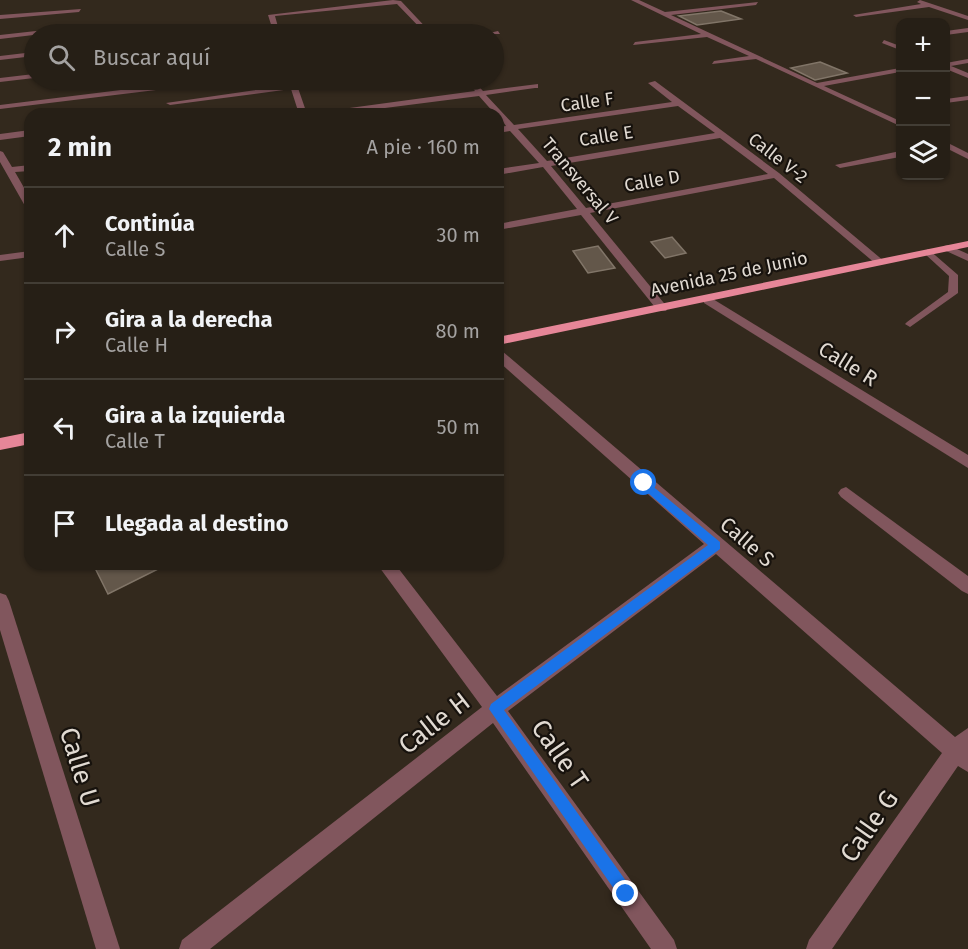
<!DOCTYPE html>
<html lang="es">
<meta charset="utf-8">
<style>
body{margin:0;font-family:"Fira Sans",sans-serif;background:#2e271f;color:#f1f3f6}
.controls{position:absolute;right:18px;top:18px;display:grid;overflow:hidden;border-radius:12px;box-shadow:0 2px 4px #0004}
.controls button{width:54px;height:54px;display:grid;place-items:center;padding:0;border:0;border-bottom:2px solid #423d35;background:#261f16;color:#f1f3f6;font:30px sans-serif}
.stop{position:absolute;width:18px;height:18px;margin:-14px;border:4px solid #1a73e8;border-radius:50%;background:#fff}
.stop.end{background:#1a73e8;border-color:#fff;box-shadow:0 2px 6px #0008}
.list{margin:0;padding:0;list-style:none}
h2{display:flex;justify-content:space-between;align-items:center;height:78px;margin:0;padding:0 24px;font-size:26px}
h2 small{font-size:20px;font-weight:400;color:#a4a2a1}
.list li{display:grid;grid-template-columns:39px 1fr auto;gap:18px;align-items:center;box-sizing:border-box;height:96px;padding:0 24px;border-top:2px solid #423d35}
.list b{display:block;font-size:22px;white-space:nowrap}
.list p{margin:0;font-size:20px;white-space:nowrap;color:#a4a2a1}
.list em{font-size:20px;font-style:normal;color:#a4a2a1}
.icon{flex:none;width:33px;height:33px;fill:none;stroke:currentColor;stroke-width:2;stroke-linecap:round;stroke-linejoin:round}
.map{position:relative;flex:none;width:968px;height:949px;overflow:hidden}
.search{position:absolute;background:#261f16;box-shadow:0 2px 4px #0004;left:24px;top:24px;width:480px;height:66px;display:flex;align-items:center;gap:15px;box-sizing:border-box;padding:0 21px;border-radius:33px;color:#a4a2a1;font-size:22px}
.panel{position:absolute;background:#261f16;box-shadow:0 2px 4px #0004;left:24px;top:108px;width:480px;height:462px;border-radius:18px}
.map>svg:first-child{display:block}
</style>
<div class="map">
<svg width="968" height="949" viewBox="0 0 968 949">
<rect width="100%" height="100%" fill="#33291d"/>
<g fill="#63574a" stroke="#817568" stroke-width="1.5">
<path d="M721,11L741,19L697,25L679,16Z"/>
<path d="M820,62L847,73L815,80L791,68Z"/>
<path d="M672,237L686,253L665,258L651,242Z"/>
<path d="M598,246L615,268L588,273L573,251Z"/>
<path d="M93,564H168L108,594Z"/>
</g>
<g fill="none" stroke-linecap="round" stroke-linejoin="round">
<g fill="#81565d" fill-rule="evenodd">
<path d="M498,31L500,34H485Z"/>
<path d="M928,249L958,275V293L910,327L905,324L907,322L948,292L949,276L925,254L924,252Z"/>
</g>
<g fill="#81565d" fill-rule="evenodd">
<path d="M393,0L401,1L432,34H426L397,4L275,16L280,34H274L268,15Z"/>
<path d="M631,0H639L665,12L758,2L756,5L671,15L817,83L900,68V72L824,86L900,121V126L756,59L712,64L714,61L749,56L707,37L633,45L635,42L701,34Z"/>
<path d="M920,0L968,16V20L929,7L856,17L853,15L921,4L917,2Z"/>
<path d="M81,9L79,12L0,19V15Z"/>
<path d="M90,25L92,28L0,39V35Z"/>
<path d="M968,28V32L946,35V31Z"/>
<path d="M884,40L900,46V50L882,43Z"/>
<path d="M34,52V56L0,60V56Z"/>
<path d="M968,59V63L951,66L968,73V78L946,69V63Z"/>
<path d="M34,74V78L0,82V78Z"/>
<path d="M288,80H295L297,84L332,80H349L298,88L307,114H299L291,89L170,105L166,103L290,85Z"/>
<path d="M466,80H473L483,91L538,84V88H535L486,95L514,125L672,102L648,83L655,81L779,173L885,262L884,264H876L774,178L590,213L668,308L666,311H658L581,215L498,230V224L577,209L543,167L498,175V169L539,163L510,131L498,133V127L506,126L498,114H495L479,96L338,114H316L320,112L475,91ZM678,106L715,133L547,161L518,129ZM720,138L768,174L586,208L551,166Z"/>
<path d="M153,86L157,88L156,90L0,109V105Z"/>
<path d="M968,96V100L946,103V99Z"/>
<path d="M177,112H182L183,114H173Z"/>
<path d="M30,130V136L0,140V134Z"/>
<path d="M946,142L968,153V159L946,148Z"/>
<path d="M0,151L3,152L12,167L30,165V171L15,172L30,198V209L25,206L0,162Z"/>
<path d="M900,151V157L840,168L835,165Z"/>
<path d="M948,245L968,254V261L944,250V246Z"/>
<path d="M30,251V257L0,261V255Z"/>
<path d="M708,296L968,455V468L704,303V297Z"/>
<path d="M498,350L502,351L955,737L968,728V772L958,766L832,949H806L809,940L942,753L716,554L508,711L674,940L677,949H651L493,723L210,949H179L182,940L482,707L377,564H395L497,696L704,544L498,361Z"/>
<path d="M846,487L968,576V594L962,591L841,497L838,493L841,489Z"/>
<path d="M0,593L6,595L9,601L120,949H96L0,630Z"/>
</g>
<g fill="#e68698" fill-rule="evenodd">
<path d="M968,241V247L498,345V337Z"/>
<path d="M30,432V444L0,450V438Z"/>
</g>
</g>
<path fill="#1a73e8" d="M644,479L720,542V549L504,710L631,888L633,894L631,899L626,901L621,899L489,709L491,704L708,545L640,486V480Z"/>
<g text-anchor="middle" stroke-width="4.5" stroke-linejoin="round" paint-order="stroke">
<g font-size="18" fill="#e1dad2" stroke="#17120d">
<text transform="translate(587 102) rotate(-8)" y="6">Calle F</text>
<text transform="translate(606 136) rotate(-9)" y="6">Calle E</text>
<text transform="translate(778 158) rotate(38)" y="6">Calle V-2</text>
<text transform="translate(580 181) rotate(50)" y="6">Transversal V</text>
<text transform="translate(652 181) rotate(-10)" y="6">Calle D</text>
<text transform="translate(729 274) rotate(-12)" y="6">Avenida 25 de Junio</text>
</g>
<g font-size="21" fill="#e1dad2" stroke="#17120d">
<text transform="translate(848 364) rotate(32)" y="7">Calle R</text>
<text transform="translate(747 542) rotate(41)" y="7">Calle S</text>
</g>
<g font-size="26" fill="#e1dad2" stroke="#17120d">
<text transform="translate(434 723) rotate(-38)" y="9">Calle H</text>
<text transform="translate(560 754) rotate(55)" y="9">Calle T</text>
<text transform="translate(80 767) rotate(73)" y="9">Calle U</text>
<text transform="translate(869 826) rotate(-55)" y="9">Calle G</text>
</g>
</g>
</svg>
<div class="controls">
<button>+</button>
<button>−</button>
<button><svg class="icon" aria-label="layers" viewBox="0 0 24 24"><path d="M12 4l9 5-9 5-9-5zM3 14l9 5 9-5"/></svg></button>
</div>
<div class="stop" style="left:644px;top:483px"></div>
<div class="stop end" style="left:626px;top:894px"></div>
<div class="search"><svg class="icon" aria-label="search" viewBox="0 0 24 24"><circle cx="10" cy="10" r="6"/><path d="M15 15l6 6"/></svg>Buscar aquí</div>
<section class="panel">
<h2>2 min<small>A pie · 160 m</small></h2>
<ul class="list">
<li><svg class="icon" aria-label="ahead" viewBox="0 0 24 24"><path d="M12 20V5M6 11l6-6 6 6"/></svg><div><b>Continúa</b><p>Calle S</p></div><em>30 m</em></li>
<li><svg class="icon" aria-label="right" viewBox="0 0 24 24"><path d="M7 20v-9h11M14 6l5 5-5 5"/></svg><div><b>Gira a la derecha</b><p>Calle H</p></div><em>80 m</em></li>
<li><svg class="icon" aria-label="left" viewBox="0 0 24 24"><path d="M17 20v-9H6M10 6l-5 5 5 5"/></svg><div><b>Gira a la izquierda</b><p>Calle T</p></div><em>50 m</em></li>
<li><svg class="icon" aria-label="arrive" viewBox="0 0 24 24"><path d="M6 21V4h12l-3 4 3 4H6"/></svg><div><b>Llegada al destino</b></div></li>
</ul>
</section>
</div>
